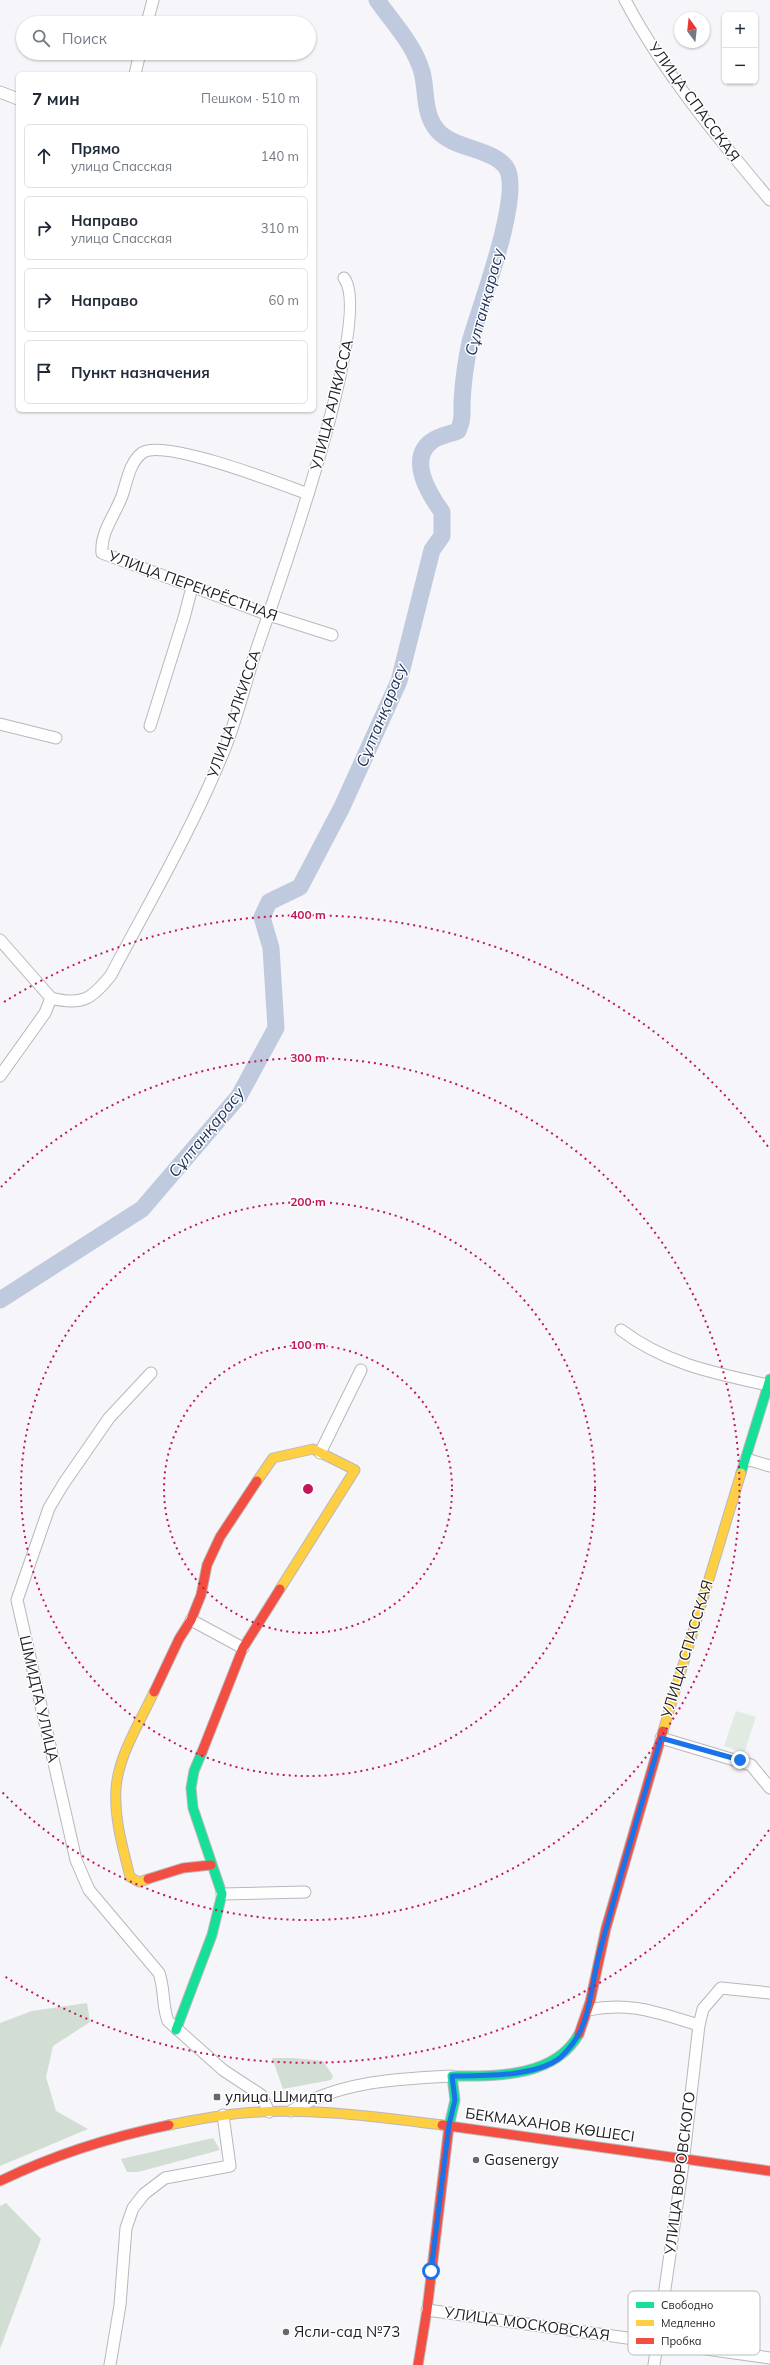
<!DOCTYPE html>
<html lang="ru">
<meta charset="utf-8">
<style>
body{margin:0;font-family:Mulish,sans-serif;background:#f2f2f3;color:#1f2937}
.controls{position:absolute;right:12px;top:12px;display:grid;overflow:hidden;border-radius:6px;box-shadow:0 1px 3px #0004}
.controls button{width:36px;height:36px;display:grid;place-items:center;padding:0;border:0;border-bottom:1px solid #e0e1e3;background:#fff;color:#1f2937;font:20px sans-serif}
.compass{position:absolute;left:674px;top:12px;width:36px;height:36px;border-radius:50%;background:#fff;box-shadow:0 1px 3px #0004;rotate:345deg}
.stop{position:absolute;width:12px;height:12px;margin:-9px;border:3px solid #1a73e8;border-radius:50%;background:#fff}
.stop.end{background:#1a73e8;border-color:#fff;box-shadow:0 1px 4px #0008}
.list{margin:0;padding:0;list-style:none}
h2{display:flex;justify-content:space-between;align-items:center;height:52px;margin:0;padding:0 16px;font-size:17px}
h2 small{font-size:13px;font-weight:400;color:#747a83}
.list li{display:grid;grid-template-columns:26px 1fr auto;gap:12px;align-items:center;box-sizing:border-box;height:64px;margin:0 8px 8px;padding:0 8px;border:1px solid #e0e1e3;border-radius:6px}
.list b{display:block;font-size:15px;white-space:nowrap}
.list p{margin:0;font-size:13px;white-space:nowrap;color:#747a83}
.list em{font-size:13px;font-style:normal;color:#747a83}
.icon{flex:none;width:22px;height:22px;fill:none;stroke:currentColor;stroke-width:2;stroke-linecap:round;stroke-linejoin:round}
.map{position:relative;flex:none;width:770px;height:2365px;overflow:hidden}
.search{position:absolute;background:#fff;box-shadow:0 1px 3px #0004;left:16px;top:16px;width:300px;height:44px;display:flex;align-items:center;gap:10px;box-sizing:border-box;padding:0 14px;border-radius:22px;color:#747a83;font-size:15px}
.panel{position:absolute;background:#fff;box-shadow:0 1px 3px #0004;left:16px;top:72px;width:300px;height:340px;border-radius:6px}
.map>svg:first-child{display:block}
</style>
<div class="map">
<svg width="770" height="2365" viewBox="0 0 770 2365">
<rect width="100%" height="100%" fill="#f5f5fa"/>
<path fill="#e2ebe2" d="M736,1711L756,1717L744,1753L724,1746Z"/>
<g fill="#d2ded3">
<path d="M87,2003L90,2022L53,2046L46,2077L56,2111L88,2129L0,2166V2023L32,2011Z"/>
<path d="M272,2058H295L323,2061L333,2076L331,2080L283,2089Z"/>
<path d="M213,2138L220,2150L138,2172H127L121,2159Z"/>
<path d="M6,2203L41,2239L0,2349V2206Z"/>
</g>
<g fill="none" stroke-linecap="round" stroke-linejoin="round">
<path stroke="#bfcade" stroke-width="17" d="M0,1300L142,1209L239,1096L276,1028L271,948L262,917L269,902L300,887L342,807L399,681L432,550L442,536V512C429,494 407,459 432,441C438,436 450,434 458,431C463,420 462,414 462,402C463,382 466,361 470,342C479,309 522,197 507,169C495,148 454,150 437,130C423,113 427,91 422,72C414,44 393,23 377,0"/>
<g stroke="#b8b8bc" stroke-width="13">
<g id="street">
<path d="M625,0C663,72 717,137 770,200"/>
<path d="M147,23L153,0"/>
<path d="M135,74L140,53"/>
<path d="M0,92L18,99"/>
<path d="M308,494C281,484 163,438 142,453C129,463 127,482 122,496C115,515 100,533 102,553L269,615L332,635"/>
<path d="M0,724L56,738"/>
<path d="M150,726L184,618L192,587"/>
<path d="M0,940L51,998"/>
<path d="M51,998C82,1006 92,999 111,975C149,903 190,833 221,758C236,724 244,686 256,651C275,595 375,318 344,278"/>
<path d="M0,1076L45,1013L51,998"/>
<path d="M621,1330C666,1364 714,1373 768,1385"/>
<path d="M151,1373L109,1418L64,1483L49,1508L17,1600L76,1860L89,1890L159,1973C165,1990 162,2006 168,2021L223,2070L261,2095L269,2112"/>
<path d="M320,1453L361,1370"/>
<path d="M746,1459L770,1466"/>
<path d="M191,1620L243,1648"/>
<path d="M661,1738L751,1765L770,1788"/>
<path d="M222,1894L305,1892"/>
<path d="M588,2010C630,2001 658,2013 699,2025"/>
<path d="M291,2111C340,2081 396,2079 452,2076"/>
<path d="M427,2310L770,2358"/>
<path d="M110,2365L120,2305L126,2228L133,2208L144,2194L165,2178L230,2166L223,2115"/>
<path d="M654,2365L683,2164L699,2025L703,2009L721,1988L770,1993"/>
</g>
</g>
<g stroke="#b8b8bc" stroke-width="11">
<g id="fast">
<path d="M741,1473L770,1379"/>
<path d="M176,2030L212,1935L222,1894L193,1808L191,1788L194,1771L202,1752"/>
<path d="M449,2126L455,2100L452,2076C496,2076 554,2078 579,2034"/>
</g>
</g>
<g stroke="#b8b8bc" stroke-width="11">
<g id="slow">
<path d="M257,1481L273,1458L313,1449L355,1470L280,1589"/>
<path d="M663,1731L741,1473"/>
<path d="M148,1879L139,1882L130,1877C123,1848 114,1819 116,1789C118,1756 140,1722 154,1692"/>
<path d="M169,2125C194,2120 219,2115 244,2113C309,2107 377,2117 442,2125"/>
</g>
</g>
<g stroke="#b8b8bc" stroke-width="11">
<g id="jam">
<path d="M154,1692L179,1639L191,1620L201,1595L207,1565L220,1537L257,1481"/>
<path d="M202,1752L243,1648L280,1589"/>
<path d="M148,1879L183,1868L211,1865"/>
<path d="M579,2034L590,2002L606,1928L663,1731"/>
<path d="M442,2125L770,2171"/>
<path d="M0,2181C54,2155 110,2137 169,2125"/>
<path d="M418,2365L427,2310L449,2126"/>
</g>
</g>
<use href="#street" stroke="#fefefe" stroke-width="11"/>
<use href="#fast" stroke="#16e098" stroke-width="9"/>
<use href="#slow" stroke="#ffcf43" stroke-width="9"/>
<use href="#jam" stroke="#f24e42" stroke-width="9"/>
</g>
<g fill="none" stroke-linecap="round" stroke-linejoin="round">
<path stroke="#1a73e8" stroke-width="5" d="M431,2271L449,2125L455,2100L452,2076C482,2076 537,2077 561,2057C569,2049 578,2038 582,2027C592,2003 593,1976 600,1951C619,1879 640,1809 661,1738L740,1760"/>
</g>
<g fill="none" stroke="#c2185b" stroke-width="2" stroke-dasharray="2 4">
<circle cx="308" cy="1489" r="144"/>
<circle cx="308" cy="1489" r="287"/>
<path d="M1 1187A431 431 0 1 1 1 1791"/>
<path d="M769 1830A574 574 0 0 1 4 1976M4 1002A574 574 0 0 1 769 1148"/>
</g>
<g fill="#69686d" stroke="#fff" stroke-width="1.5">
<rect x="213" y="2093" width="8" height="8" rx="2"/>
<circle cx="476" cy="2160" r="4"/>
<circle cx="286" cy="2332" r="4"/>
</g>
<g text-anchor="middle" stroke-width="3" stroke-linejoin="round" paint-order="stroke">
<g font-size="15" fill="#1d1c21" stroke="#fff">
<text transform="translate(694 102) rotate(54)" y="5">УЛИЦА СПАССКАЯ</text>
<text transform="translate(332 405) rotate(-76)" y="5">УЛИЦА АЛКИССА</text>
<text transform="translate(193 586) rotate(20)" y="5">УЛИЦА ПЕРЕКРЁСТНАЯ</text>
<text transform="translate(234 714) rotate(-71)" y="5">УЛИЦА АЛКИССА</text>
<text transform="translate(687 1649) rotate(-73)" y="5">УЛИЦА СПАССКАЯ</text>
<text transform="translate(39 1699) rotate(77)" y="5">ШМИДТА УЛИЦА</text>
<text transform="translate(550 2125) rotate(8)" y="5">БЕКМАХАНОВ КӨШЕСІ</text>
<text transform="translate(680 2173) rotate(-83)" y="5">УЛИЦА ВОРОВСКОГО</text>
<text transform="translate(527 2324) rotate(8)" y="5">УЛИЦА МОСКОВСКАЯ</text>
</g>
<g font-size="15" fill="#1d1c21" stroke="#fff" text-anchor="start">
<text x="225" y="2102">улица Шмидта</text>
<text x="484" y="2165">Gasenergy</text>
<text x="294" y="2337">Ясли-сад №73</text>
</g>
<g font-size="16" font-style="italic" fill="#22365c" stroke="#fff">
<text transform="translate(484 302) rotate(-75)" y="6">Сұлтанқарасу</text>
<text transform="translate(381 715) rotate(-68)" y="6">Сұлтанқарасу</text>
<text transform="translate(206 1132) rotate(-51)" y="6">Сұлтанқарасу</text>
</g>
</g>
<rect x="628" y="2291" width="132" height="64" rx="6" fill="#fff" stroke="#bbbbbc" stroke-width="1"/>
<rect x="636" y="2302" width="18" height="6" fill="#16e098"/>
<rect x="636" y="2320" width="18" height="6" fill="#ffcf43"/>
<rect x="636" y="2338" width="18" height="6" fill="#f24e42"/>
<g font-size="11" fill="#1d1c21">
<text x="661" y="2309">Свободно</text>
<text x="661" y="2327">Медленно</text>
<text x="661" y="2345">Пробка</text>
</g>
<circle cx="308" cy="1489" r="6" fill="#c2185b" stroke="#fff" stroke-width="2"/>
<g font-size="12" text-anchor="middle" font-weight="bold" fill="#c2185b" stroke="#fff" stroke-width="3" stroke-linejoin="round" paint-order="stroke">
<text x="308" y="919">400 m</text>
<text x="308" y="1062">300 m</text>
<text x="308" y="1206">200 m</text>
<text x="308" y="1349">100 m</text>
</g>
</svg>
<div class="controls">
<button>+</button>
<button>−</button>
</div>
<svg class="compass" viewBox="-18 -18 36 36"><path d="M0-13l5 13h-10z" fill="#e53935"/><path d="M0 13l5-13h-10z" fill="#747a83"/></svg>
<div class="stop" style="left:431px;top:2271px"></div>
<div class="stop end" style="left:740px;top:1760px"></div>
<div class="search"><svg class="icon" aria-label="search" viewBox="0 0 24 24"><circle cx="10" cy="10" r="6"/><path d="M15 15l6 6"/></svg>Поиск</div>
<section class="panel">
<h2>7 мин<small>Пешком · 510 m</small></h2>
<ul class="list">
<li><svg class="icon" aria-label="ahead" viewBox="0 0 24 24"><path d="M12 20V5M6 11l6-6 6 6"/></svg><div><b>Прямо</b><p>улица Спасская</p></div><em>140 m</em></li>
<li><svg class="icon" aria-label="right" viewBox="0 0 24 24"><path d="M7 20v-9h11M14 6l5 5-5 5"/></svg><div><b>Направо</b><p>улица Спасская</p></div><em>310 m</em></li>
<li><svg class="icon" aria-label="right" viewBox="0 0 24 24"><path d="M7 20v-9h11M14 6l5 5-5 5"/></svg><div><b>Направо</b></div><em>60 m</em></li>
<li><svg class="icon" aria-label="arrive" viewBox="0 0 24 24"><path d="M6 21V4h12l-3 4 3 4H6"/></svg><div><b>Пункт назначения</b></div></li>
</ul>
</section>
</div>
